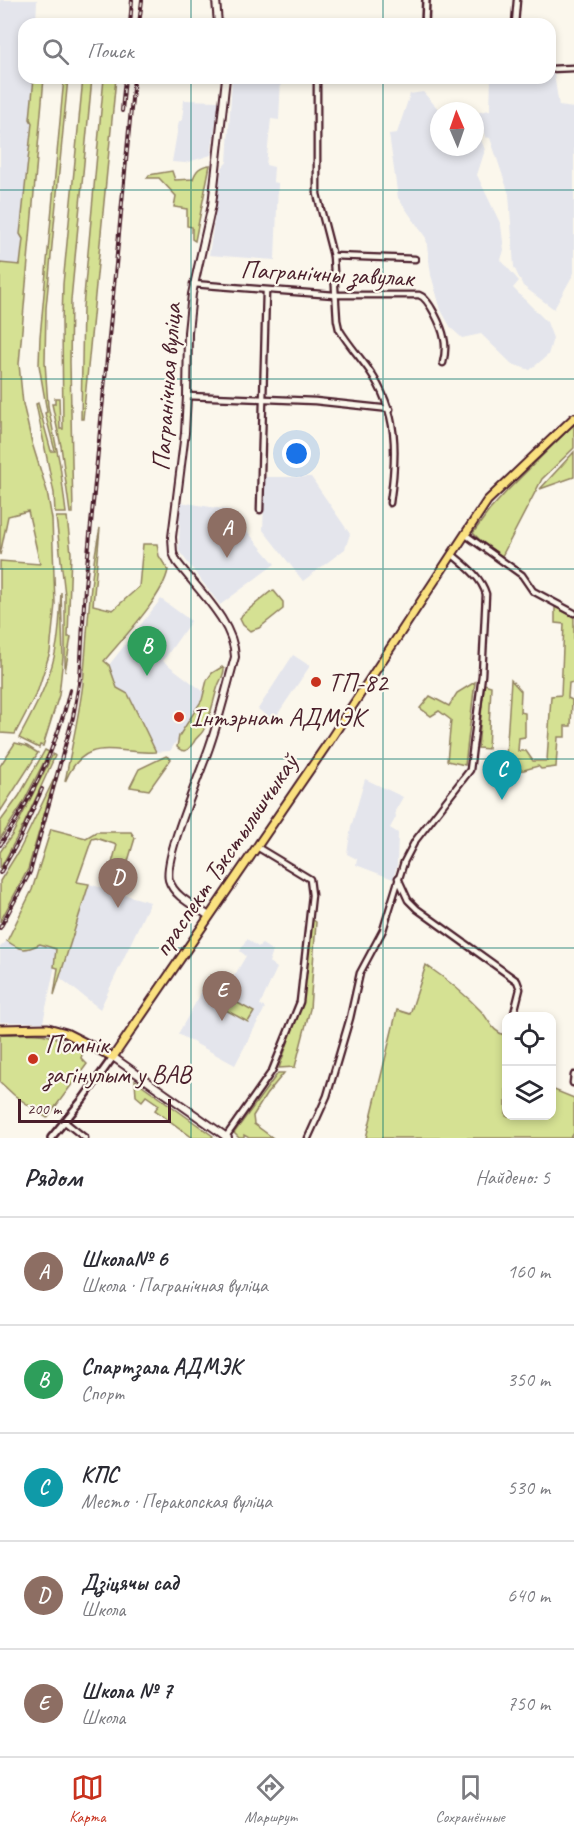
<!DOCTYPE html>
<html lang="ru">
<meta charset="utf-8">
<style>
body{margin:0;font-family:Caveat,sans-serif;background:#f2f2f3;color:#2b2b33}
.controls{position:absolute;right:18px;bottom:18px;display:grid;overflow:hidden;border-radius:12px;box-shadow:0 3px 9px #0003}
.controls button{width:54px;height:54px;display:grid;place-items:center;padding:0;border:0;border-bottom:2px solid #e1e1e2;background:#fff;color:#2b2b33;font:30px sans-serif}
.compass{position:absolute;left:430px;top:102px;width:54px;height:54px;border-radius:50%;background:#fff;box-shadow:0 3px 9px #0003;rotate:358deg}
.scale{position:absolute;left:18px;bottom:15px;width:153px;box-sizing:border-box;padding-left:6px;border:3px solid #4a1f2b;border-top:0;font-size:16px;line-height:21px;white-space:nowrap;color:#4a1f2b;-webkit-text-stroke:4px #fbf7ec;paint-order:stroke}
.you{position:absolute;left:297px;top:454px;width:21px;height:21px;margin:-15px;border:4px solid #fff;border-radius:50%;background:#1a73e8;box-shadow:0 0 0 9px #1a73e833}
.badge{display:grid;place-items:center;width:39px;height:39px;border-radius:50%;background:#c8321e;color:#fff;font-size:20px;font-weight:700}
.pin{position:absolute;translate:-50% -50px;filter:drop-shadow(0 2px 3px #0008)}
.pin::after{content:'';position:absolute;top:32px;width:21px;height:18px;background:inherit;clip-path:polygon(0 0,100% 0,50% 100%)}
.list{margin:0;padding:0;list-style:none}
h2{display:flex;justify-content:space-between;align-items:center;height:78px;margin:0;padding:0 24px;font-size:26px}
h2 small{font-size:20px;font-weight:400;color:#7c7c81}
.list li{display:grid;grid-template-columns:39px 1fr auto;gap:18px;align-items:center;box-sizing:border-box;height:108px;padding:0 24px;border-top:2px solid #e1e1e2}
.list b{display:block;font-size:22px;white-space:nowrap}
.list p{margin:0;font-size:20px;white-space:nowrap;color:#7c7c81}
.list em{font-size:20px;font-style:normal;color:#7c7c81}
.icon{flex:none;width:33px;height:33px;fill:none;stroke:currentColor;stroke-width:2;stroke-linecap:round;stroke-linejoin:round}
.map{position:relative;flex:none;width:574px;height:1138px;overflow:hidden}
.search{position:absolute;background:#fff;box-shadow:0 3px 9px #0003;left:18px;right:18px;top:18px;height:66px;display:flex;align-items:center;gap:15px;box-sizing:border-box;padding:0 21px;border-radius:18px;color:#7c7c81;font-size:22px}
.sheet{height:618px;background:#fff}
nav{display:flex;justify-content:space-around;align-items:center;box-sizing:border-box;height:84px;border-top:2px solid #e1e1e2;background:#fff;font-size:16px;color:#7c7c81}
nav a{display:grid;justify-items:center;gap:3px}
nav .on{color:#c8321e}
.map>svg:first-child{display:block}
</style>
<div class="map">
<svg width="574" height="1138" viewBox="0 0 574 1138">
<rect width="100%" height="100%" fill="#fbf7ec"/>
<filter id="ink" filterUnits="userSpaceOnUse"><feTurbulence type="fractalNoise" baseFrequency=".0167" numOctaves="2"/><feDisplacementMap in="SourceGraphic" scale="12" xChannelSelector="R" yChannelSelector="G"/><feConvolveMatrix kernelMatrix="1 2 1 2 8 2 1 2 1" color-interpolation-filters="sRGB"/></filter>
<g filter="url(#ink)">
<g fill="#e4e5ec">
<path d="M0,0H37L36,24H24V78H34L30,118L32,123L20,234L23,239L20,266L0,263Z"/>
<path d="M550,74H554L559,106L574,108V273L554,309L523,286L514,267L509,194L490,138L485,137L479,112L490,110L491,78H550Z"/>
<path d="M232,78H281L279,120L271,119L266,165L274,167L273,182L278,183L275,260L209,255L222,168L227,162Z"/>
<path d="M423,92L440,111H444H439V147H475V124L485,150L477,175L501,225L504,250L501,260L519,281L513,288L547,322L553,338L548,355L530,370L512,364L481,334L462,338L451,328L441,310L431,275L426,238L398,198L389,134L397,133L410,94Z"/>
<path d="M184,100L219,101L211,155L185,163L172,162L179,121H182Z"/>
<path d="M265,477H311L350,534L345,549L303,581L263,530Z"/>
<path d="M180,502L229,510L275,564L220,605L179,551Z"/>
<path d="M161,599L191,621L163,661L204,692L196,712L170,751L156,752L128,694L117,688L109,665Z"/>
<path d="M293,655L310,666L273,721L258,709Z"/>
<path d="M365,779L403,797L395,811L396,817L390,828L398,833L397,865L393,879L356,865L357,859L347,854L351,827Z"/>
<path d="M89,884L150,902L100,1009L59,977Z"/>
<path d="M247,939L258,947L262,944L273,951L269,962L277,968L260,1005L265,1008L235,1065L178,1034L209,979L227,988L246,956L240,951Z"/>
<path d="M7,941L16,948L40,944L56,949L54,970L43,1022H0V947Z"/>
</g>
<g fill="#d5e193" stroke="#90805f" stroke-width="1.5">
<path d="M34,78H44L19,364L23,404L32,443L47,491L52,519L55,604L50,652L38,690L15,734L0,733V561L40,564L28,511L8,516L0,555V263L20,265L23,239L20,234L32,123L30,119Z"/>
<path d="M64,78H68L46,308L45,362L48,406L60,465L66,513H55L54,493L36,404L38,403L51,451H55L45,413L47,412L39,365L40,337Z"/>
<path d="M83,78H92L71,300L70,362L73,513H70L61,446L52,404H55V398H59L60,429H63L62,322L63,284Z"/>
<path d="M104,78H116L83,419H81L83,307Z"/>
<path d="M210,165L195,241L192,239V227L187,226V209L174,207L176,196L159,178H147L149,175L172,171L175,180L193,179C196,170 200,166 210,165Z"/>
<path d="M574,424V448L542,479L502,556L480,542V540L473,533L489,511L507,491Z"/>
<path d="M574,452V477L540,489Z"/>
<path d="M56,517H67L71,553L68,637H71L65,672V595Z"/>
<path d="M100,528L93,605L113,610L139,587L143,544H157L159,556L168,570C163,597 123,638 104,661L109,665L117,688L128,694L156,752C116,755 85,733 65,782C71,749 79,716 83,683C88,631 89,579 100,528Z"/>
<path d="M274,591L283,602V609L259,628L250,631L243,625L240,619L242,615L270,592Z"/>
<path d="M61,592L63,657L59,695L43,746L40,745L39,748L19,738C35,708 52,677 57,643C60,626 60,609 61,592Z"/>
<path d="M555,605L574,616V682L569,683L568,698L572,700L571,726H565V737H558L556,767L541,769L538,766L524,770L505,771L511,680L521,691L520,712L525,713V737L519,738L518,751H526L533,761H547L551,696L561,695L564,624L555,623Z"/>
<path d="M222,667L224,669C224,676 220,680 218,686C213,701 211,717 203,731C200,736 196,737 194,742C189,749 185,755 177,747L179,736L202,700L207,680L212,673Z"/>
<path d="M475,682L465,765L447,761L451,720L439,711L431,716L420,708L430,696L449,706L457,693Z"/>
<path d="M484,684L491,686L488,749L478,748Z"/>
<path d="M15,743L27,746L38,753L0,812V766Z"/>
<path d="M45,750L49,752L22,805L0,839V822L19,796Z"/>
<path d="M53,754L55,756L24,824L0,869V852L12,835Z"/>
<path d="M166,756L171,759L149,790L130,787L139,769Z"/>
<path d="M55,777L28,869L0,922V881L20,849Z"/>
<path d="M51,829L86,838L96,832H131L135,838L122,881L109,874L117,845L96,838L92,839L77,882L89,884L54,995L58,968L54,967L56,949L40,944C25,951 21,951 7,941L32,890Z"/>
<path d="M312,919L316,922L310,1009L295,1067L279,1068L301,1005Z"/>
<path d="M426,965C445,978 465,994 481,1011C492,1023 490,1030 506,1036V1116H552V1089L574,1098V1133L571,1138H366L397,1010L410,1014Z"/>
<path d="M225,996L254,1012L248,1022L220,1007Z"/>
<path d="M0,1034C12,1035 25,1033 38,1034C55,1035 69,1044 83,1052L81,1058L87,1064L47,1118L14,1095L0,1082Z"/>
<path d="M278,1073H284L266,1095L253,1116L254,1124L273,1138H249L244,1135V1138H239L234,1133Z"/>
<path d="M135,1080L213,1136L211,1138H193L155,1110L159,1105L146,1096L142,1101L136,1096Z"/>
</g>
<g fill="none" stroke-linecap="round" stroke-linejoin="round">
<g stroke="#4a1f2b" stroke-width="9">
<g id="minor">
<path d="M515,24L517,0"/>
<path d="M550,69L574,68"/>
<path d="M317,78V194L333,256L337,320L339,329C348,344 359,356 369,370C399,413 397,454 390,503"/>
<path d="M333,256L415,259"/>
<path d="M193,284L334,295H419C429,298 442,327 444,338C446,346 445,355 443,363"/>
<path d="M187,396L315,401L390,409"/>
<path d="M260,510L266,291"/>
<path d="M466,535L522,575L533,591L574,613"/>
<path d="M398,878L408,900L417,909L517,981L520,989L513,1017"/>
<path d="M573,1083L574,1075"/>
<path d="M65,1122L85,1138"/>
<path d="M225,1138L272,1071L300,1002L312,895L310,879L257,847"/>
<path d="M308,1138L327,1096L350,1018L360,973L383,930L404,862L415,841L470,770L482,675L486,594C481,577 466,566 453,555"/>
</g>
</g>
<g stroke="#4a1f2b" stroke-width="10">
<g id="tertiary">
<path d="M425,24L426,0"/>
<path d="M51,1138L83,1099L113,1057"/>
</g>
</g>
<g stroke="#4a1f2b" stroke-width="10">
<g id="secondary">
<path d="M216,0L218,24"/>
<path d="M209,916C195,906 174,897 169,880C163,858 202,770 210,745C220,716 227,686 235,657C234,622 197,589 177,562L173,553L172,537L185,433L187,396L188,332L192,294L212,205L226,78"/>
<path d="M113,1057L228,1138"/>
</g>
</g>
<g stroke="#4a1f2b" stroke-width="11">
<path id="primary" d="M0,1029L48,1028L66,1033L113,1057L328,743L487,501L574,418"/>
</g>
<use href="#minor" stroke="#fbf7ec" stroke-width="4.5"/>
<use href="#tertiary" stroke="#fbf7ec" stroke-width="5"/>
<use href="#secondary" stroke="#fbf7ec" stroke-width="6"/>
<use href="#primary" stroke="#fae180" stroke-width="7"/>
<g stroke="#4a1f2b" stroke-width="4">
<g id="rail">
<path d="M130,24L132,0"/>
<path d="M139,24L142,0"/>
<path d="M122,111L125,78"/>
<path d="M0,845C33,797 57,746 70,690"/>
<path d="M0,873L19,840L42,789"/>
<path d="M0,928L30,872L73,717L80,678L85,586L134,78"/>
</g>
</g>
<use href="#rail" stroke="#fbf7ec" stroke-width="1.5" stroke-dasharray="4.5" stroke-linecap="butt"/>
</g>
</g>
<path fill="none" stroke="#0f766e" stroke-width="1.5" stroke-opacity="0.55" d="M191,0V24M383,0V24M191,78V1138M383,78V1138M0,190H574M0,379H574M0,569H574M0,759H574M0,948H574"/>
<g fill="#c8321e" stroke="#fbf7ec" stroke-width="2">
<circle cx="316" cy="682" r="6"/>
<circle cx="179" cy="717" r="6"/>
<circle cx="33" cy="1059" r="6"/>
</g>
<g text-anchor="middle" stroke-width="4.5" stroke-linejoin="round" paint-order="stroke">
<g font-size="26" fill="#4a1f2b" stroke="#fbf7ec">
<text transform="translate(327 273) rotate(3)" y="9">Пагранічны завулак</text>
<text transform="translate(166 387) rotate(-86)" y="9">Пагранічная вуліца</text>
<text transform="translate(225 855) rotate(-56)" y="9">праспект Тэкстыльшчыкаў</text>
</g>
<g font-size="26" fill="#4a1f2b" stroke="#fbf7ec" text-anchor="start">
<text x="328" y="691">ТП-82</text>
<text x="191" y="726">Інтэрнат АДМЭК</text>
<text x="45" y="1053">Помнік<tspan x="45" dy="30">загінулым у ВАВ</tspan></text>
</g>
</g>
</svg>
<div class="controls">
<button><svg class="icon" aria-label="locate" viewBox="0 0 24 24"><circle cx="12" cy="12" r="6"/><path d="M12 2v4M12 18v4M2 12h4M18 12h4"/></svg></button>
<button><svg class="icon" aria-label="layers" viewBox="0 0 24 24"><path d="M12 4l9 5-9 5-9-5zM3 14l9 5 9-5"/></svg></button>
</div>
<svg class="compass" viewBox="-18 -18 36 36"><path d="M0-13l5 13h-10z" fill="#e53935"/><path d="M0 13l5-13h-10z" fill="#7c7c81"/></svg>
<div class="scale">200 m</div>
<div class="you"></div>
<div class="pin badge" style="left:227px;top:558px;background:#8d6e63">A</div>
<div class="pin badge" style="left:147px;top:676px;background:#2e9e5b">B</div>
<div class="pin badge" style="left:502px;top:800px;background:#0f9aa8">C</div>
<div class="pin badge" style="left:118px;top:908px;background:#8d6e63">D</div>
<div class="pin badge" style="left:222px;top:1021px;background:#8d6e63">E</div>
<div class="search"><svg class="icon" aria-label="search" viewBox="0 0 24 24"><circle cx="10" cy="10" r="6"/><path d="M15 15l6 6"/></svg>Поиск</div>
</div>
<section class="sheet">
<h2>Рядом<small>Найдено: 5</small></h2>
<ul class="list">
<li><span class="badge" style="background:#8d6e63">A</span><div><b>Школа№ 6</b><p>Школа · Пагранічная вуліца</p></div><em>160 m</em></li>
<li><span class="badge" style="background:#2e9e5b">B</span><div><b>Спартзала АДМЭК</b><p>Спорт</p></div><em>350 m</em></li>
<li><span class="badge" style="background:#0f9aa8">C</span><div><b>КПС</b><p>Место · Перакопская вуліца</p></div><em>530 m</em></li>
<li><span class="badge" style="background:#8d6e63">D</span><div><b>Дзіцячы сад</b><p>Школа</p></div><em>640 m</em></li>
<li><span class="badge" style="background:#8d6e63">E</span><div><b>Школа № 7</b><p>Школа</p></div><em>750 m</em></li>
</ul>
</section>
<nav>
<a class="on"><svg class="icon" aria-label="map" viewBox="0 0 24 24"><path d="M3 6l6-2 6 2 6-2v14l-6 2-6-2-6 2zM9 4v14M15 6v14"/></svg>Карта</a>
<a><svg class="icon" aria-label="directions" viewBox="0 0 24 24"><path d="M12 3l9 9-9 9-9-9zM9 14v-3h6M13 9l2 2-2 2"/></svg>Маршрут</a>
<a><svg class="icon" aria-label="saved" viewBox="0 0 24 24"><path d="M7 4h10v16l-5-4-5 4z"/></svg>Сохранённые</a>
</nav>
